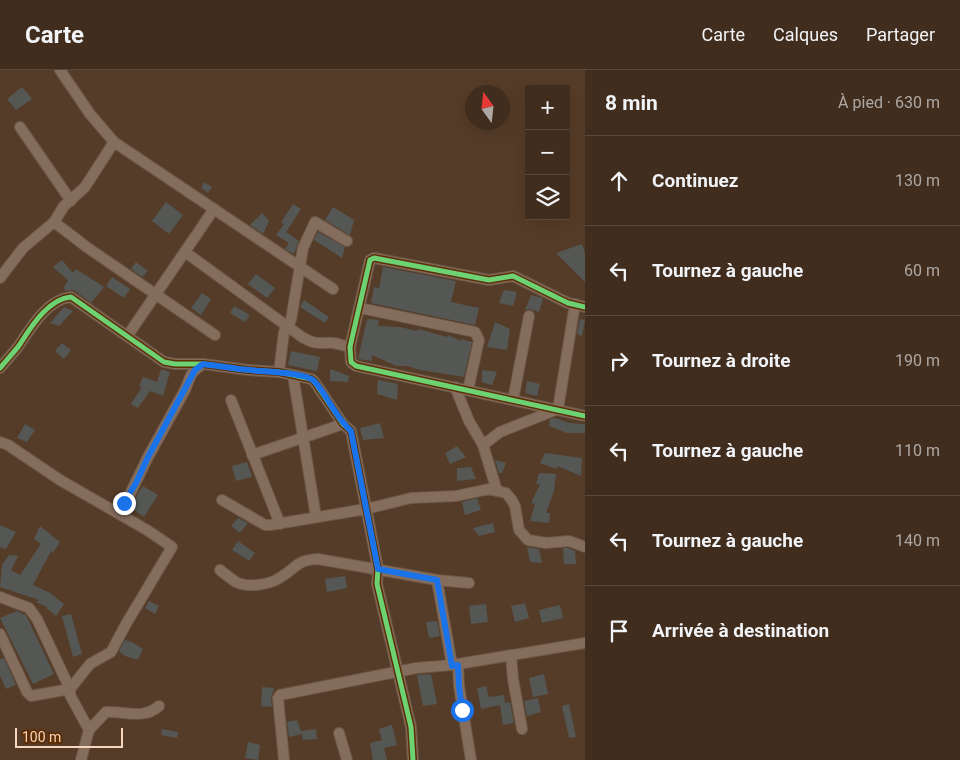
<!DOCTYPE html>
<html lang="fr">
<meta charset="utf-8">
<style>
body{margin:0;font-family:Roboto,sans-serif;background:#4b392b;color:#f1f3f6}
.controls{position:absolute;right:15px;top:15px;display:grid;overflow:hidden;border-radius:0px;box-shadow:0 5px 20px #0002}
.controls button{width:45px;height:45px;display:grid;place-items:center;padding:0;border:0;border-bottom:1px solid #59493c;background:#402d1e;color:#f1f3f6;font:25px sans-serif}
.compass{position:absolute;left:465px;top:15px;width:45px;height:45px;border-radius:50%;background:#402d1e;box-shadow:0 5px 20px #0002;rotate:345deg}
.scale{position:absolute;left:15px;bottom:12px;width:108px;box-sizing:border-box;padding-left:5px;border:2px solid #f8d5bd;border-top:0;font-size:14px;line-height:18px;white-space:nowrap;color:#f8d5bd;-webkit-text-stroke:4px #5c2f07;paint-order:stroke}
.stop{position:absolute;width:15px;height:15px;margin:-11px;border:4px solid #1a73e8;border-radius:50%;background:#fff}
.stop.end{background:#1a73e8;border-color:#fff;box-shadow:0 1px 5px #0008}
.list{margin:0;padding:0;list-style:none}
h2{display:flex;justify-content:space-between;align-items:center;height:65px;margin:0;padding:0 20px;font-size:21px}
h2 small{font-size:16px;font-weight:400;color:#aea8a4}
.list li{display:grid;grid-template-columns:32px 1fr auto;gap:15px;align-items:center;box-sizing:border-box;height:90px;padding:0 20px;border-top:1px solid #59493c}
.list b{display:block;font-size:19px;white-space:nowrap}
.list em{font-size:16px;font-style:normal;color:#aea8a4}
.icon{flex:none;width:28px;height:28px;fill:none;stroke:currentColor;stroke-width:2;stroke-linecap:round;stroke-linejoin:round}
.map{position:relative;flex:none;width:585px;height:690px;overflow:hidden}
header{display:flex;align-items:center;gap:30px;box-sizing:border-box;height:70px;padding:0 25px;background:#402d1e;border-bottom:1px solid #59493c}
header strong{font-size:24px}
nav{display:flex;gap:28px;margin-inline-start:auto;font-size:18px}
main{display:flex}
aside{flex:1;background:#402d1e}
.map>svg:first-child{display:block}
</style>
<header>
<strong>Carte</strong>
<nav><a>Carte</a><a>Calques</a><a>Partager</a></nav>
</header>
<main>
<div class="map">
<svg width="585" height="690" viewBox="0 0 585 690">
<rect width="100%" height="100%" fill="#553c28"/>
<g fill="#545754">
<path d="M22,17L32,29L16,40L7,29Z"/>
<path d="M204,112L212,117L208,123L201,118Z"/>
<path d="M166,132L183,145L169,164L152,151Z"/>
<path d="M293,134L301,139L286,162L299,171L294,184L285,179L289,173L276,165L284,154L281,152Z"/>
<path d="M333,137L354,150L350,165L325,150Z"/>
<path d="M262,143L269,151L263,164L250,155Z"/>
<path d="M318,162L345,177L342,188L314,170Z"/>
<path d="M582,174L585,183V212L556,183Z"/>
<path d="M62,190L73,203L76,199L104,217L91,233L74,220L65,221L64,217L68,210L53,197Z"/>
<path d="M136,192L148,201L142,207L131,199Z"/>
<path d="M383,197L456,211L451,232L479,238L475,255L371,233L374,217L379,218Z"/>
<path d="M256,204L275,218L267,228L248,214Z"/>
<path d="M112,207L130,219L124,228L106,216Z"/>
<path d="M504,220L517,222L513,236L499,233Z"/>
<path d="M202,223L211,229L201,245L191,238Z"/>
<path d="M531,225L543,228L539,242L530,239L525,240Z"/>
<path d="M304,230L329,247L325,253L300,237Z"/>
<path d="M234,236L250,245L245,252L230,243Z"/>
<path d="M64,237L73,241L59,256L50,253Z"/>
<path d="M367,249L379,250L378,256L400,257L417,261L418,259L447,267L448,265L461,271V269L472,272L464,307L420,300L407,296H396L372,285V291L358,289Z"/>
<path d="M580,249L585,250L582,266L577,264Z"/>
<path d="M495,252L510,259L507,280L487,277Z"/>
<path d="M62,273L71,280L64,289L55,281Z"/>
<path d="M291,281L320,287L317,301L288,295Z"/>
<path d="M161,299L170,302L163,326L150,321L138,338L131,334L142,317L139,316L143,307L157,312Z"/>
<path d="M330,299L349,306L348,312L330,311Z"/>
<path d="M482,300L497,302L492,315L482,312Z"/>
<path d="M378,310L398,314L397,330L377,324Z"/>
<path d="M527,311L540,314L537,326L525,323Z"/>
<path d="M555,348L569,353L585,354V363H567L549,356L550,349Z"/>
<path d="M380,353L384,368L363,370L360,358Z"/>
<path d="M25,354L35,360L27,372L17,368Z"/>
<path d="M457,376L466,387L450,394L445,383Z"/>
<path d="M545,383L582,388L581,406L557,396V399L540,393Z"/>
<path d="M495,390L506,393L502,403H499Z"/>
<path d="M247,392L252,407L236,411L232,396Z"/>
<path d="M471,397L476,409L457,411V398Z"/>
<path d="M539,403L556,404L554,421L546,443H550L549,453L530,451L535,434L531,433L540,414H536Z"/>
<path d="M143,416L158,425L144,447L129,437Z"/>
<path d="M477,428L481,440L465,445L462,432Z"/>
<path d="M238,448L248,453L240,463L231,456Z"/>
<path d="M493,453L495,462L479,466L473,458Z"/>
<path d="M0,455L16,462L6,479L0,477Z"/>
<path d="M40,456L60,472L53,483L51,481L33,515L50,523L64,534L56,546L46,538L47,537L36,532L39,530L0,517L2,495L9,485L18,486L11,500L20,505L41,474L34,469Z"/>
<path d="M238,471L255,483L249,491L232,480Z"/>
<path d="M527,477L539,479L542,493L530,492Z"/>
<path d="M563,478H568L575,481L576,494H564Z"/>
<path d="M345,506L347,518L327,522L325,509Z"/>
<path d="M149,531L159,536L155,544L145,538Z"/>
<path d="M525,533L529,548L515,552L511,536Z"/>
<path d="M486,534L488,552L471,554L469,536Z"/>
<path d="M560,535L563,548L542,553L539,540Z"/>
<path d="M17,541L26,545L54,604L33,614L0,548Z"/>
<path d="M71,544L82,584L73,587L62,546Z"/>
<path d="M437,551L440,566L429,568L426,552Z"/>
<path d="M125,570L132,572L143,579L138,590L125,586L119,581Z"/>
<path d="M4,588L16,615L6,619L0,606V589Z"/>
<path d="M431,604L437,634L423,636L417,605Z"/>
<path d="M544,604L548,624L533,627L529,608Z"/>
<path d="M486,616L489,627L504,625L505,633L510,632L514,653L503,655L500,635L481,639L477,618Z"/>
<path d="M262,617L274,618L271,628L272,637L261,636Z"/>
<path d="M538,628L541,642L527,646L524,631Z"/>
<path d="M569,634L576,667L569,668L562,636Z"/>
<path d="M297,650L302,664L289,667L287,652Z"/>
<path d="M392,655L397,675L384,678L387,690H373L370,673L382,670L379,659Z"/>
<path d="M162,659L178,662L177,668L161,665Z"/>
<path d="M316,659L317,669L303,670L301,661Z"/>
<path d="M248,672L260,675L258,690L245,688Z"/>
</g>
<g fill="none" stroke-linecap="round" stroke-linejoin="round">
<g stroke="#6d5847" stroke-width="12">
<g id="minor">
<path d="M60,0L90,44L114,72L333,219"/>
<path d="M20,57L71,131"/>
<path d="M54,152L88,178L215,265"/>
<path d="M185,182L302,267C318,276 318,272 334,273C339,274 345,276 350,277"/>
<path d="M0,208L23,178L54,152L64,136L85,117L114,72"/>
<path d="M585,237L568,233L513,206L489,210L374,188L370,190L350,277L351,292L356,296L585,346"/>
<path d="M360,238L475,262L479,270L468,320"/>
<path d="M128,265L214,139"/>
<path d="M0,298C6,291 12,284 18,277C30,259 47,229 71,227L164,292L175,294H203L248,300L279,302L311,309L314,311L343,354L351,361L378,499L377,514L411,657L413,690"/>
<path d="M279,302L284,262L291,250L303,178L315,152L347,171"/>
<path d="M293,305L316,447"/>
<path d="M455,317L469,351L483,375L497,421"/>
<path d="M231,330L280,454"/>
<path d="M513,330L529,246"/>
<path d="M0,372L8,375L60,410L147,460L172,477L126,554L111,582L90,594L70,619V625L89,660L81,690"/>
<path d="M483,375L500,362L558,339L575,234"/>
<path d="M252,385L343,354"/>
<path d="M222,430L265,455H270L366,439L411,428L456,426L489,419L506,423L511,429L515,436L519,460L528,470L546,473L569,471L585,477"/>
<path d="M113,440L119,437L128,428L148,387L185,320L191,305L195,300L203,294"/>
<path d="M220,500C225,504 230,508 236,512C248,518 270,515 281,507C297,497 297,490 318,489L437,510L469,513"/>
<path d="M437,510L452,595"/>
<path d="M0,527L29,538L37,549L70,619L31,626L27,622L0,564"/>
<path d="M511,585L513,609L522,659"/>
<path d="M458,595L459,616L471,690"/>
<path d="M89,660L106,642C125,641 144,650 159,636"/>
<path d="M339,663L347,690"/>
<path d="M284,690L278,628L280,625L416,598L452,595L585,573"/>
</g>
</g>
<use href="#minor" stroke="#856d5d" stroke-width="10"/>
<g stroke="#5c2f07" stroke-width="8">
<g id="cycleway">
<path d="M585,237L568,233L513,206L489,210L374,188L370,190L350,277L351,292L356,296L585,346"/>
<path d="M0,298C6,291 12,284 18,277C30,259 47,229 71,227L164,292L175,294H203L248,300L279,302L311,309L314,311L343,354L351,361L378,499L377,514L411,657L413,690"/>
</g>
</g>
<use href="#cycleway" stroke="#6cd273" stroke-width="5"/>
</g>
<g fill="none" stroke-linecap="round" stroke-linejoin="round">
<path stroke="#1a73e8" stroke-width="6" d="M124,433L136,413L148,387L195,300L203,294C219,296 234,299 250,300C263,302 305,302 314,311C328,326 335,347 351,361L378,499L437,510L452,596L458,595L459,616L462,640"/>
</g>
</svg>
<div class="controls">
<button>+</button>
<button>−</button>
<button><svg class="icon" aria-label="layers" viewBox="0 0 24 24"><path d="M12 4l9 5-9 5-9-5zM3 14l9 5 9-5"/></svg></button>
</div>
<svg class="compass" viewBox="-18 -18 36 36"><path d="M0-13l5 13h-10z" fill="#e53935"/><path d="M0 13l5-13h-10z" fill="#aea8a4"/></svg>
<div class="scale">100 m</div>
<div class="stop" style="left:462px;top:640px"></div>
<div class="stop end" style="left:124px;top:433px"></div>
</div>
<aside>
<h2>8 min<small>À pied · 630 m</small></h2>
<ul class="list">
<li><svg class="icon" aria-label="ahead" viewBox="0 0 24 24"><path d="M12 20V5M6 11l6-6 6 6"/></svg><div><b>Continuez</b></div><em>130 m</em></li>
<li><svg class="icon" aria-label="left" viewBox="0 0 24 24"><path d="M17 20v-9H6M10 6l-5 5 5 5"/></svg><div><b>Tournez à gauche</b></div><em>60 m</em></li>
<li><svg class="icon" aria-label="right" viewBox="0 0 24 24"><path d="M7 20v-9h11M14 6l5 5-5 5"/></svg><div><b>Tournez à droite</b></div><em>190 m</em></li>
<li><svg class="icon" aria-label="left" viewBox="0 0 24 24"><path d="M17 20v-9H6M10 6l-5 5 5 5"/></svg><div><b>Tournez à gauche</b></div><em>110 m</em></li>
<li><svg class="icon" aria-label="left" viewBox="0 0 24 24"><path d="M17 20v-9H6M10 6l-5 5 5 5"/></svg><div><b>Tournez à gauche</b></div><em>140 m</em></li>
<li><svg class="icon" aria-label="arrive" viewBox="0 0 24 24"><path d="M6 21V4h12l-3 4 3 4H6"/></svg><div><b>Arrivée à destination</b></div></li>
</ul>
</aside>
</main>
